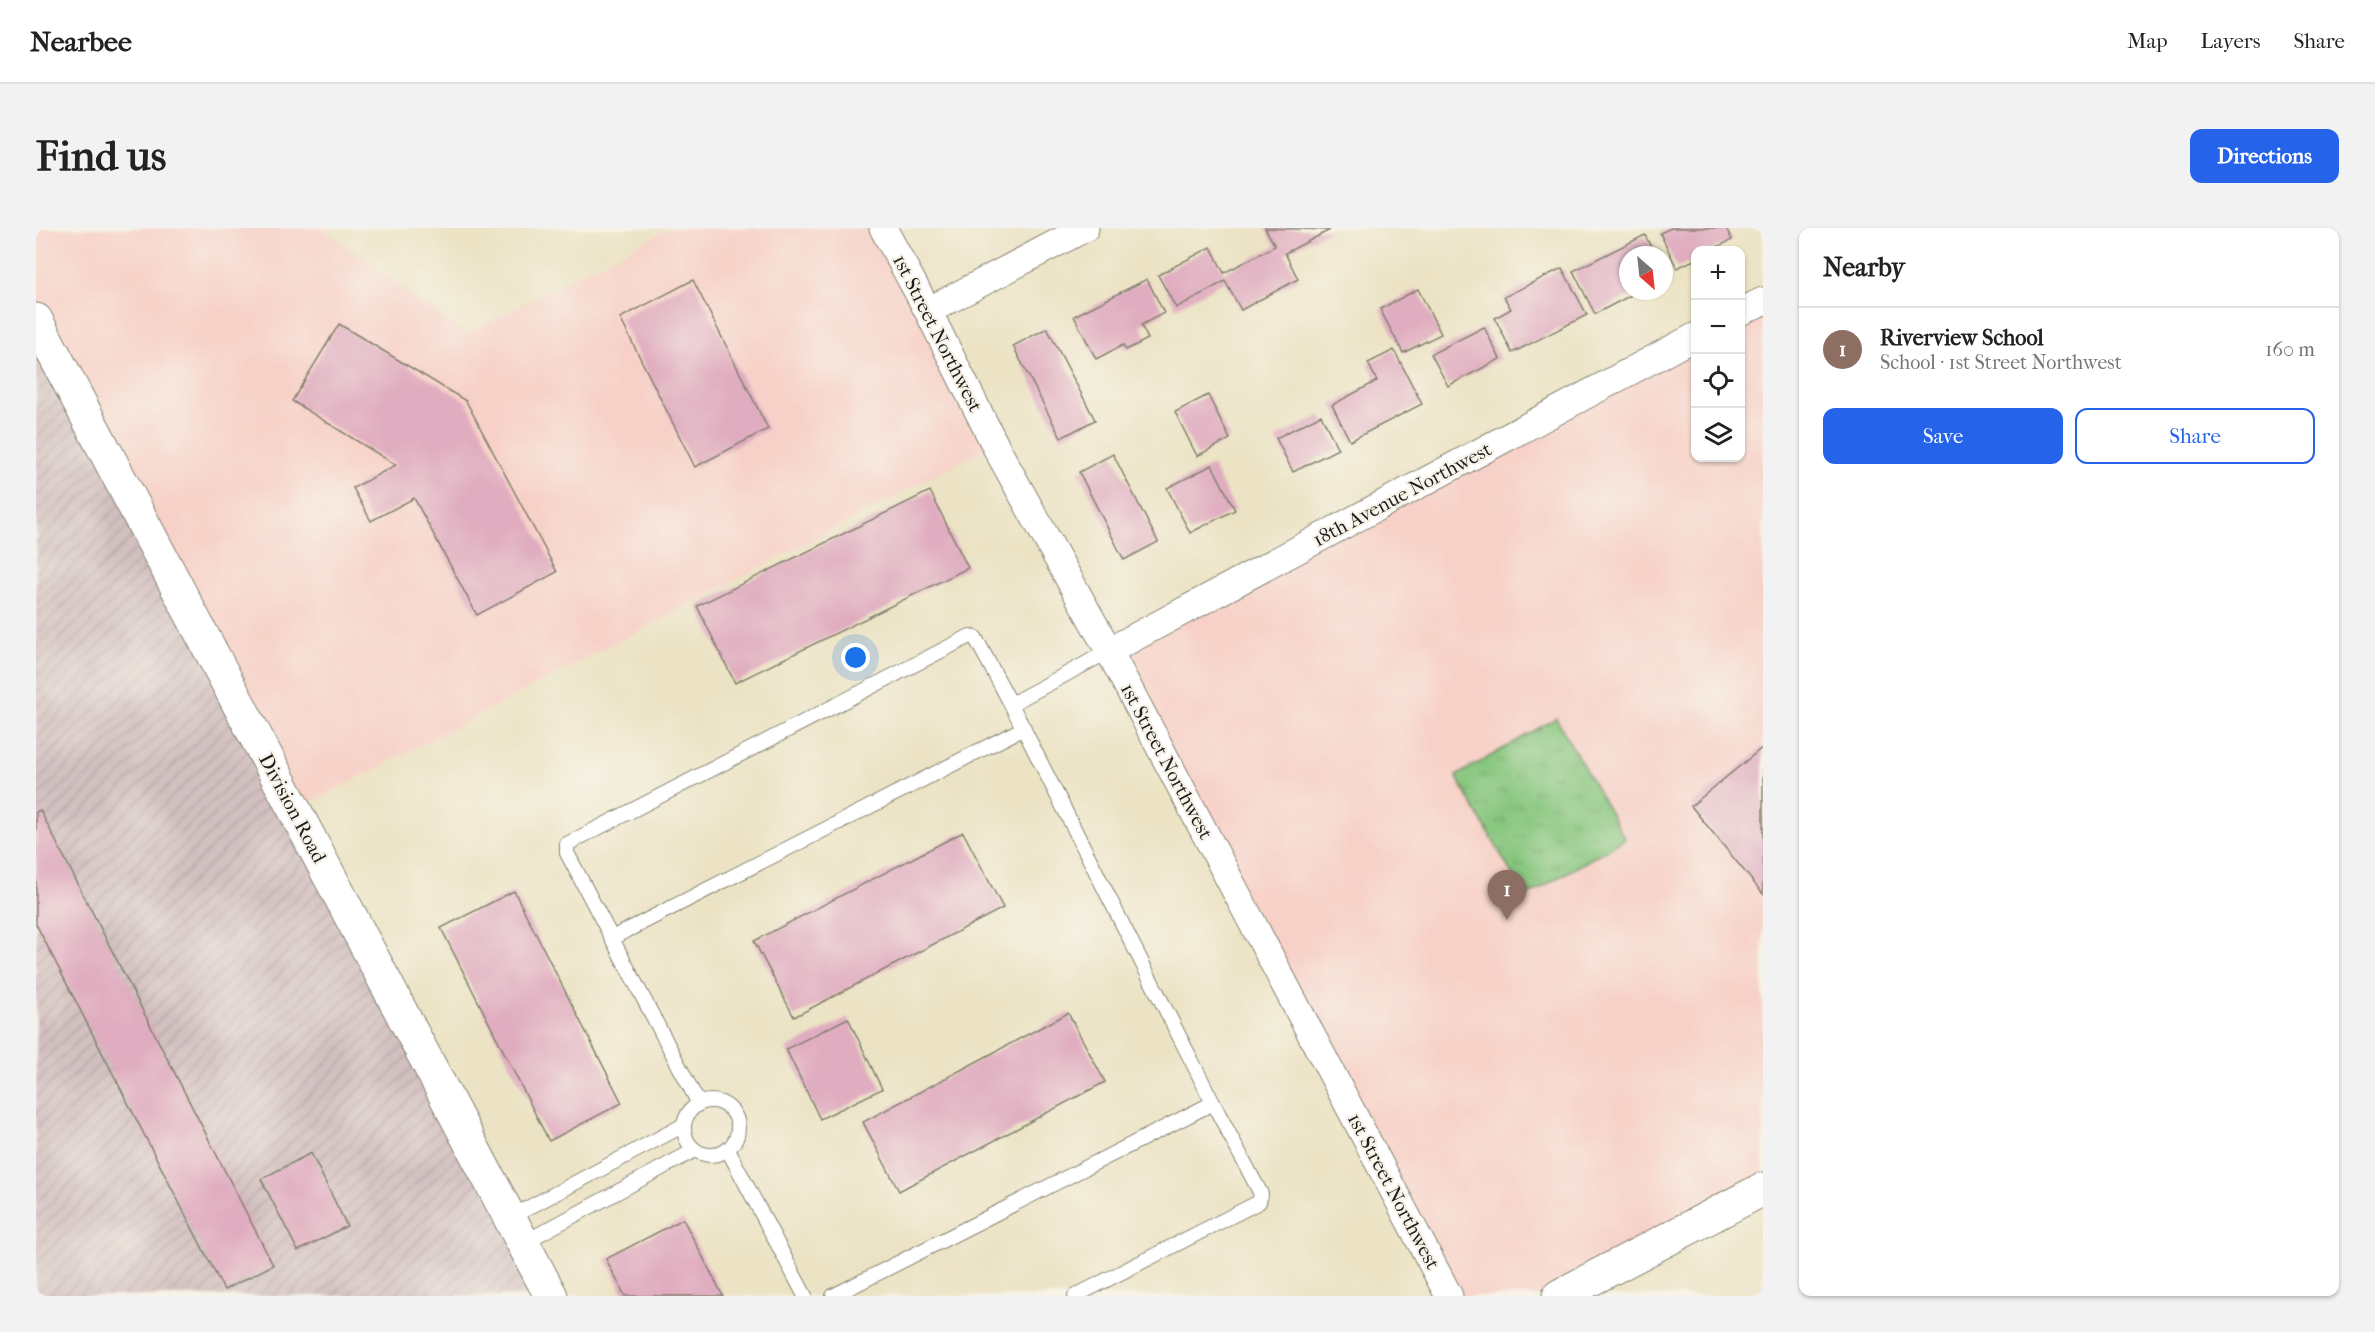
<!DOCTYPE html>
<meta charset="utf-8">
<style>
body{margin:0;font-family:"IM FELL French Canon",serif;background:#f2f2f2;color:#222}
.controls{position:absolute;right:18px;top:18px;display:grid;overflow:hidden;border-radius:12px;box-shadow:0 2px 4px #0004}
.controls button{width:54px;height:54px;display:grid;place-items:center;padding:0;border:0;border-bottom:2px solid #e0e0e0;background:#fff;color:#222;font:30px sans-serif}
.compass{position:absolute;left:1583px;top:18px;width:54px;height:54px;border-radius:50%;background:#fff;box-shadow:0 2px 4px #0004;rotate:153deg}
.you{position:absolute;left:820px;top:430px;width:21px;height:21px;margin:-15px;border:4px solid #fff;border-radius:50%;background:#1a73e8;box-shadow:0 0 0 9px #1a73e833}
.badge{display:grid;place-items:center;width:39px;height:39px;border-radius:50%;background:#2563eb;color:#fff;font-size:20px;font-weight:700}
.pin{position:absolute;translate:-50% -50px;filter:drop-shadow(0 2px 3px #0008)}
.pin::after{content:'';position:absolute;top:32px;width:21px;height:18px;background:inherit;clip-path:polygon(0 0,100% 0,50% 100%)}
.list{margin:0;padding:0;list-style:none}
h2{display:flex;justify-content:space-between;align-items:center;height:78px;margin:0;padding:0 24px;font-size:26px}
h2 small{font-size:20px;font-weight:400;color:#767676}
.list li{display:grid;grid-template-columns:39px 1fr auto;gap:18px;align-items:center;box-sizing:border-box;height:84px;padding:0 24px;border-top:2px solid #e0e0e0}
.list b{display:block;font-size:22px;white-space:nowrap}
.list p{margin:0;font-size:20px;white-space:nowrap;color:#767676}
.list em{font-size:20px;font-style:normal;color:#767676}
.actions{display:flex;gap:12px;padding:18px 24px}
.actions a{flex:1;padding:14px 0;border:2px solid #2563eb;border-radius:12px;text-align:center;font-size:21px;color:#2563eb}
.actions .main{background:#2563eb;color:#fff}
.icon{flex:none;width:33px;height:33px;fill:none;stroke:currentColor;stroke-width:2;stroke-linecap:round;stroke-linejoin:round}
.map{position:relative;flex:none;width:1727px;height:1068px;overflow:hidden;border-radius:12px}
header{display:flex;align-items:center;gap:36px;box-sizing:border-box;height:84px;padding:0 30px;background:#fff;border-bottom:2px solid #e0e0e0}
header strong{font-size:28px}
nav{display:flex;gap:33px;margin-inline-start:auto;font-size:21px}
.intro{display:flex;align-items:center;justify-content:space-between;box-sizing:border-box;height:144px;padding:0 36px}
h1{margin:0;font-size:42px}
.button{padding:15px 27px;border-radius:12px;background:#2563eb;color:#fff;font-size:21px;font-weight:700}
main{display:flex;gap:36px;padding:0 36px}
aside{flex:1;background:#fff;border-radius:12px;box-shadow:0 2px 4px #0004}
.map>svg:first-child{display:block}
</style>
<header>
<strong>Nearbee</strong>
<nav><a>Map</a><a>Layers</a><a>Share</a></nav>
</header>
<div class="intro"><h1>Find us</h1><a class="button">Directions</a></div>
<main>
<div class="map">
<svg width="1727" height="1068" viewBox="0 0 1727 1068">
<defs>
<pattern id="industrial-furrows" width="10" height="10" patternUnits="userSpaceOnUse" patternTransform="scale(1.5)"><rect width="10" height="10" fill="#d2bfc0"/><path d="M-1 1l2-2M0 10L10 0M9 11l2-2" fill="none" stroke="#b4a4a4"/></pattern>
<pattern id="grass-tufts" width="24" height="20" patternUnits="userSpaceOnUse" patternTransform="scale(1.5)"><rect width="24" height="20" fill="#87c67e"/><path d="M3 7l-1-3M5 7V3M7 7l1-3M15 17l-1-3M17 17v-4M19 17l1-3" fill="none" stroke="#74aa6c"/></pattern>
</defs>
<rect width="100%" height="100%" fill="#f7f3e8"/>
<filter id="ink" filterUnits="userSpaceOnUse"><feTurbulence type="fractalNoise" baseFrequency=".0167" numOctaves="2"/><feDisplacementMap in="SourceGraphic" scale="12" xChannelSelector="R" yChannelSelector="G"/><feConvolveMatrix kernelMatrix="1 2 1 2 8 2 1 2 1" color-interpolation-filters="sRGB"/></filter>
<filter id="wash" filterUnits="userSpaceOnUse"><feTurbulence type="fractalNoise" baseFrequency=".008" numOctaves="4" result="noise"/><feDisplacementMap in="SourceGraphic" scale="24" xChannelSelector="R" yChannelSelector="G"/><feGaussianBlur stdDeviation="1.35" result="paint"/><feColorMatrix in="noise" values="0 0 0 0 0 0 0 0 0 0 0 0 0 0 0 0 0 1.4 0 .05"/><feComposite in="paint" operator="in"/></filter>
<g filter="url(#wash)">
<rect width="100%" height="100%" fill="#ece3c4"/>
<g fill="#f7d1c8">
<path d="M0,0H291L290,3L428,106L634,0H847L959,216L259,583L0,92Z"/>
<path d="M1727,79V961L1523,1068H1413L1073,423L1659,114L1660,230H1704L1705,91Z"/>
</g>
<path fill="url(#industrial-furrows)" d="M0,92L515,1068H0Z"/>
<path fill="url(#grass-tufts)" stroke="#52714d" stroke-width="1.5" d="M1520,490L1589,611L1489,669L1420,548Z"/>
<g id="blocks">
<g fill="#e0adc0">
<path d="M1229,0L1294,2L1249,25L1262,51L1205,82L1189,53L1140,80L1122,47L1175,19L1188,45L1239,18Z"/>
<path d="M1635,0H1690L1696,12L1675,22H1660V31L1641,40L1624,5Z"/>
<path d="M1609,7L1619,27H1592V63H1603L1559,86L1537,43Z"/>
<path d="M1526,40L1551,87L1476,125L1459,90L1475,81L1468,69Z"/>
<path d="M1111,51L1128,85L1105,97L1112,111L1090,122L1087,117L1060,131L1038,88Z"/>
<path d="M657,52L732,201L659,239L584,90Z"/>
<path d="M1382,61L1405,106L1367,125L1344,81Z"/>
<path d="M303,96L430,173L521,344L441,387L378,270L335,293L317,260L360,237L256,173Z"/>
<path d="M1448,99L1464,131L1412,158L1395,126Z"/>
<path d="M1011,100L1059,192L1025,210L977,118Z"/>
<path d="M1358,122L1386,176L1314,213L1296,177L1341,153L1332,135Z"/>
<path d="M1172,167L1194,211L1161,228L1139,184Z"/>
<path d="M1285,187L1302,221L1257,244L1240,210Z"/>
<path d="M1077,226L1122,314L1088,332L1043,244Z"/>
<path d="M1176,237L1199,282L1154,305L1131,260Z"/>
<path d="M894,263L932,340L699,455L661,378Z"/>
<path d="M1727,519V666L1655,578Z"/>
<path d="M4,582L237,1037L188,1062L0,696V584Z"/>
<path d="M927,604L967,680L758,789L718,713Z"/>
<path d="M478,663L586,875L513,913L405,700Z"/>
<path d="M1032,785L1069,854L863,963L827,894Z"/>
<path d="M812,790L846,861L784,891L750,821Z"/>
<path d="M275,925L311,998L262,1023L225,951Z"/>
<path d="M647,991L687,1068H589L570,1031Z"/>
</g>
</g>
</g>
<g filter="url(#ink)">
<use href="#blocks" fill-opacity="0" stroke="#848070" stroke-width="1.5"/>
<g fill="none" stroke-linecap="round" stroke-linejoin="round">
<g stroke="#848070" stroke-width="16">
<g id="service">
<path d="M576,710L988,500"/>
<circle cx="675" cy="900" r="27"/>
<path d="M663,876L531,625V616L934,408L939,409L975,476L1073,423"/>
<path d="M692,922L769,1068"/>
<path d="M473,990L648,897"/>
<path d="M487,1015L659,922"/>
<path d="M797,1068L1177,875L975,476"/>
<path d="M1039,1068L1223,974L1225,966L1177,875"/>
</g>
</g>
<g stroke="#848070" stroke-width="29">
<g id="minor">
<path d="M847,0L892,83L962,223L1073,423L1413,1068"/>
<path d="M892,83L1049,0"/>
<path d="M1704,84L1727,73"/>
<path d="M1073,423L1660,108"/>
</g>
</g>
<g stroke="#848070" stroke-width="35">
<g id="tertiary">
<path d="M0,92L515,1068"/>
<path d="M1523,1068L1727,961"/>
</g>
</g>
<use href="#service" stroke="#fff" stroke-width="14"/>
<use href="#minor" stroke="#fff" stroke-width="27"/>
<use href="#tertiary" stroke="#fff" stroke-width="33"/>
</g>
</g>
<g text-anchor="middle" stroke-width="4.5" stroke-linejoin="round" paint-order="stroke">
<g font-size="20" fill="#1c1c1c" stroke="#f7f3e8">
<text transform="translate(902 105) rotate(63)" y="7">1st Street Northwest</text>
<text transform="translate(1366 266) rotate(-28)" y="7">18th Avenue Northwest</text>
<text transform="translate(1131 533) rotate(62)" y="7">1st Street Northwest</text>
<text transform="translate(257 580) rotate(62)" y="7">Division Road</text>
<text transform="translate(1358 963) rotate(62)" y="7">1st Street Northwest</text>
</g>
</g>
</svg>
<div class="controls">
<button>+</button>
<button>−</button>
<button><svg class="icon" aria-label="locate" viewBox="0 0 24 24"><circle cx="12" cy="12" r="6"/><path d="M12 2v4M12 18v4M2 12h4M18 12h4"/></svg></button>
<button><svg class="icon" aria-label="layers" viewBox="0 0 24 24"><path d="M12 4l9 5-9 5-9-5zM3 14l9 5 9-5"/></svg></button>
</div>
<svg class="compass" viewBox="-18 -18 36 36"><path d="M0-13l5 13h-10z" fill="#e53935"/><path d="M0 13l5-13h-10z" fill="#767676"/></svg>
<div class="you"></div>
<div class="pin badge" style="left:1471px;top:692px;background:#8d6e63">1</div>
</div>
<aside>
<h2>Nearby<small></small></h2>
<ul class="list">
<li><span class="badge" style="background:#8d6e63">1</span><div><b>Riverview School</b><p>School · 1st Street Northwest</p></div><em>160 m</em></li>
</ul>
<div class="actions"><a class="main">Save</a><a>Share</a></div>
</aside>
</main>
